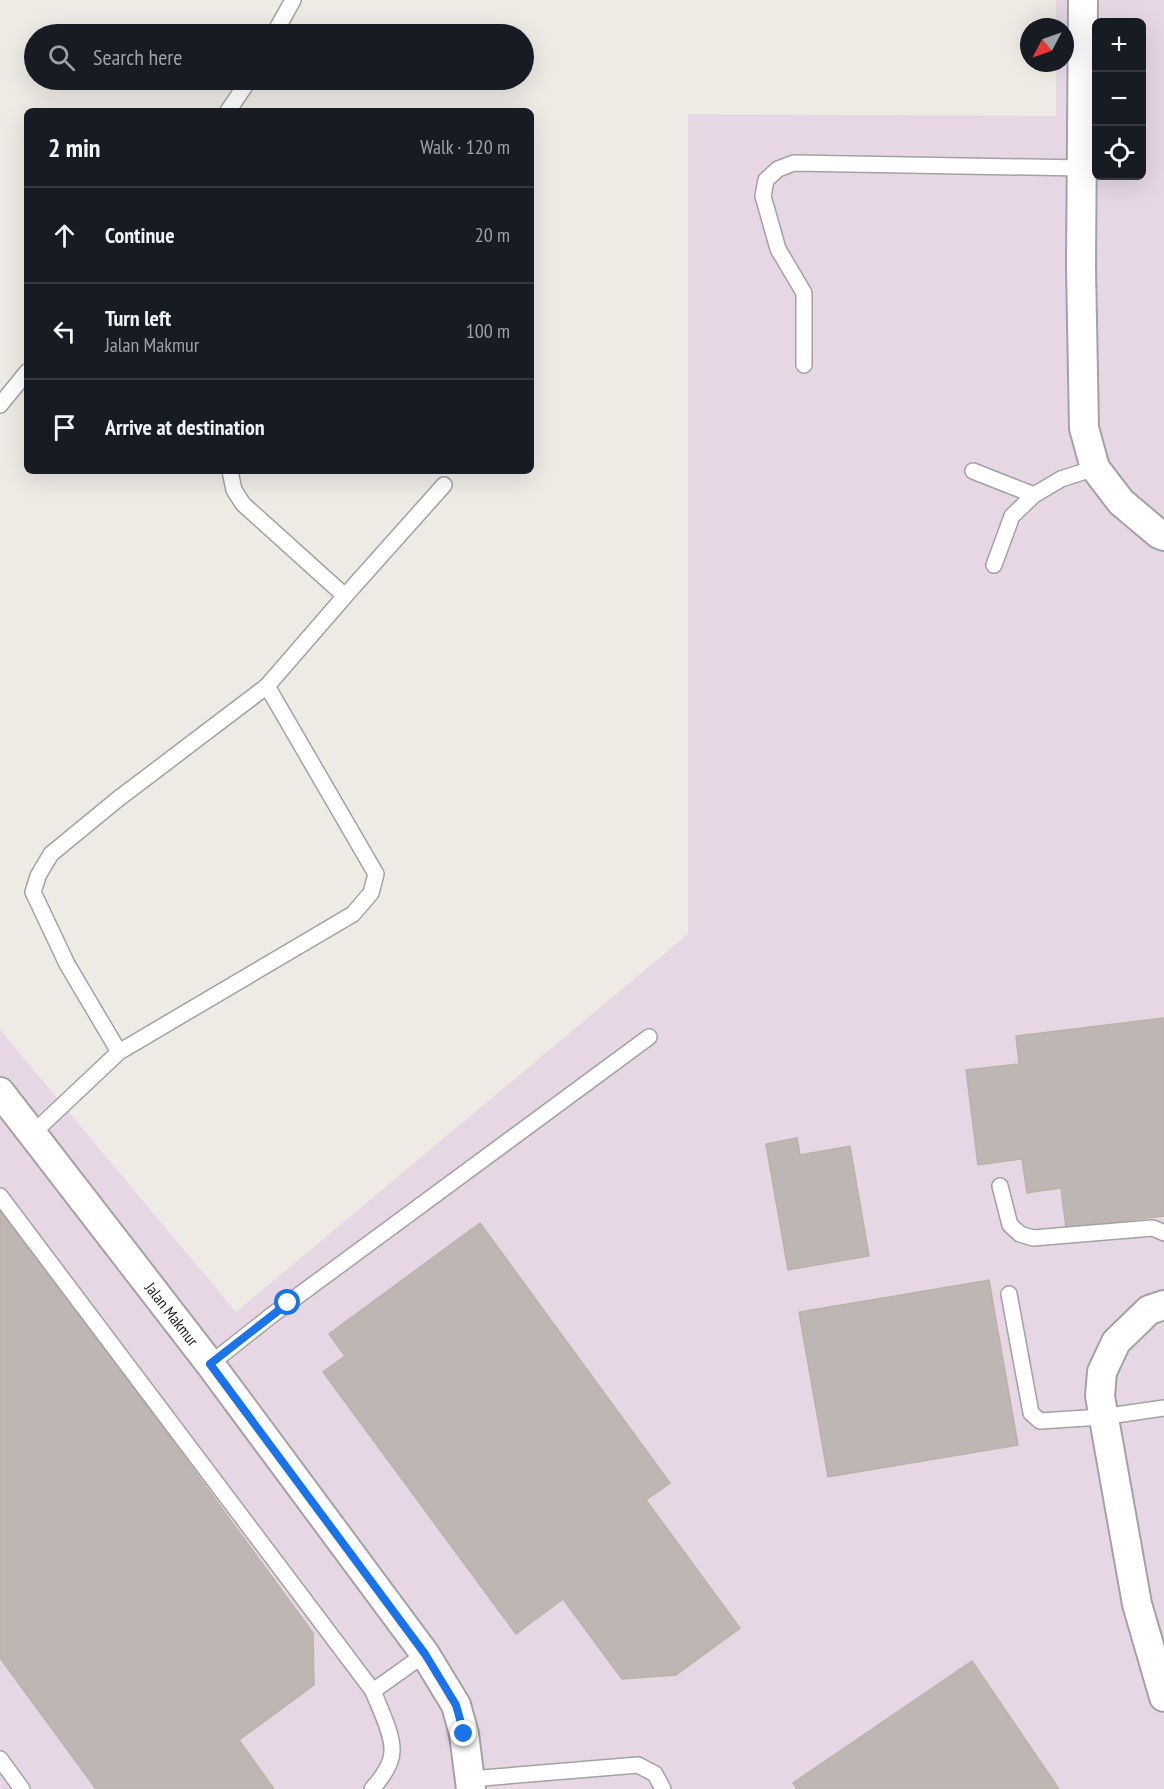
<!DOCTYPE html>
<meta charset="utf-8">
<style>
body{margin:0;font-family:"PT Sans Narrow",sans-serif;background:#20242c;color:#f1f3f6}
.controls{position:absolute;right:18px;top:18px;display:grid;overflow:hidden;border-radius:9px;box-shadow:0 6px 24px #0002}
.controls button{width:54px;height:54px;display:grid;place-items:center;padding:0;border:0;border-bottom:2px solid #363941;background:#171b24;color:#f1f3f6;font:30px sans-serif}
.compass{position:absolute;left:1020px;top:18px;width:54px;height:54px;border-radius:50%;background:#171b24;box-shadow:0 6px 24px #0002;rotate:229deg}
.stop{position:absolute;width:18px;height:18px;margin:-14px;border:4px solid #1a73e8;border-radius:50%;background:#fff}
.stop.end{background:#1a73e8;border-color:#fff;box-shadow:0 2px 6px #0008}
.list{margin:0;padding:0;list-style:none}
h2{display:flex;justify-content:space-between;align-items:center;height:78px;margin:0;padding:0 24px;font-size:26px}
h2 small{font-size:20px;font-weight:400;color:#9ea1a6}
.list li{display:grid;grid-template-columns:39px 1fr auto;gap:18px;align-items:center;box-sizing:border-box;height:96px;padding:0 24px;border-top:2px solid #363941}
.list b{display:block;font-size:22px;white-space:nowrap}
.list p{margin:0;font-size:20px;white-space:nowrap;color:#9ea1a6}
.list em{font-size:20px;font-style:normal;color:#9ea1a6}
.icon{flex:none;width:33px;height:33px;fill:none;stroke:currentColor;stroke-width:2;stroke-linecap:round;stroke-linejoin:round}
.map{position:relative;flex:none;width:1164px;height:1789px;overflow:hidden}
.search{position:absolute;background:#171b24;box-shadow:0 6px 24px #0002;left:24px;top:24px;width:510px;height:66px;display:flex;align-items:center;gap:15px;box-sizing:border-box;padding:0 21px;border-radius:33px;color:#9ea1a6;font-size:22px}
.panel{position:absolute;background:#171b24;box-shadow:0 6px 24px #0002;left:24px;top:108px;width:510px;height:366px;border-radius:9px}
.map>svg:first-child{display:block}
</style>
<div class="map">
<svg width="1164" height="1789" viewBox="0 0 1164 1789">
<rect width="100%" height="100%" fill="#eeebe5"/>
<path fill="#e7d7e5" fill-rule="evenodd" d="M1056,0H1164V1789H0V1030L236,1312L688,934V114L1056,116V63H1065V27H1056ZM1096,22H1142V176H1096Z"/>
<g fill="#beb6b2" stroke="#bfb1a8" stroke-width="1.5">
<path d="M1164,1018V1216L1066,1228L1061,1188L1027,1193L1022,1159L978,1165L966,1070L1019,1064L1016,1036Z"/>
<path d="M797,1138L800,1155L850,1146L869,1256L788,1270L766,1144Z"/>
<path d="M0,1205L313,1633L314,1685L239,1740L274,1789H96L0,1658Z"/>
<path d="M480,1223L670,1483L646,1500L740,1628L676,1675L622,1679L563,1599L516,1634L323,1372L345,1356L329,1334Z"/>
<path d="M989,1280L1018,1445L828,1477L799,1312Z"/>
<path d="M972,1661L1059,1789H797L793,1783Z"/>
</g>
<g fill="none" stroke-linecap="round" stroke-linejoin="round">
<g stroke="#a2a2a2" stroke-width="18">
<g id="lane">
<path d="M274,34L293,0"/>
<path d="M228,111L249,80"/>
<path d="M804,365V293L778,249L763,196L766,180L778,169L794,163L1081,168"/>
<path d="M0,405L27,372"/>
<path d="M230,471L234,490L243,504L345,596L267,686"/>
<path d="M973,471L1034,495"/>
<path d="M994,565L1012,516L1034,495L1061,479L1095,468"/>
<path d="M345,596L444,485"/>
<path d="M32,1134L119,1052L67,964L33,892L38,876L51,854L118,799L267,686L376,874L371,893L353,914L119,1052"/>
<path d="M1000,1186L1010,1225L1020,1234L1033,1238L1153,1228L1164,1233"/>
<path d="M0,1196L373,1691L425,1654"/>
<path d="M1009,1294L1031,1413L1040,1421L1102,1417L1164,1408"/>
<path d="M210,1364L272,1315L649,1037"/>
<path d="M0,1759L22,1789"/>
<path d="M470,1779L638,1765L655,1774L663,1789"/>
<path d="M372,1789C380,1780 392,1764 392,1751C393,1734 379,1707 373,1691"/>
</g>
</g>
<g stroke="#a2a2a2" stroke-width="32">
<g id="street">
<path d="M1083,0L1081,267L1084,428L1095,468L1121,502L1159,534L1164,536"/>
<path d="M0,1092L210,1364L425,1654L456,1705L464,1734L471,1789"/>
<path d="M1164,1305L1149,1310L1116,1342L1102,1372L1100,1396L1137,1604L1164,1697"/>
</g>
</g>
<use href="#lane" stroke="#fff" stroke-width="15"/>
<use href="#street" stroke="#fff" stroke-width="28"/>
</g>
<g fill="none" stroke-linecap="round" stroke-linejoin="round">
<path stroke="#1a73e8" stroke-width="8" d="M288,1303L210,1364L425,1654L456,1705L464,1734"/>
</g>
<g text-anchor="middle" stroke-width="5" stroke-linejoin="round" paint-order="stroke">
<g font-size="16" fill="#1e1e1e" stroke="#fff">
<text transform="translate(172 1314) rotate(52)" y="6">Jalan Makmur</text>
</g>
</g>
</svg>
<div class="controls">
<button>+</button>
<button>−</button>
<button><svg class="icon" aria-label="locate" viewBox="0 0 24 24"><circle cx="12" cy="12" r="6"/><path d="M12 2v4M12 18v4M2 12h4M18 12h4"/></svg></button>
</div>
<svg class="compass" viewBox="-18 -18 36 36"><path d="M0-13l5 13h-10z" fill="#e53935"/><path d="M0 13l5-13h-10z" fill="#9ea1a6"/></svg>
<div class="stop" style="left:288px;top:1303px"></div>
<div class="stop end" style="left:464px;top:1734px"></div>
<div class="search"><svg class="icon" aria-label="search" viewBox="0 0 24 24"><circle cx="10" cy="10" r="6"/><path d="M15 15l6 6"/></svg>Search here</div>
<section class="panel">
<h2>2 min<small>Walk · 120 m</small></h2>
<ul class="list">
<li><svg class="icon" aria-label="ahead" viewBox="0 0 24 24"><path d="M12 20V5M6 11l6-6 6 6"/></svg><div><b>Continue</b></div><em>20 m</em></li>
<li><svg class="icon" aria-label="left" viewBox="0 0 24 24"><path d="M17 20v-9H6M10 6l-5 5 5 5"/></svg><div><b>Turn left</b><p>Jalan Makmur</p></div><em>100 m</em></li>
<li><svg class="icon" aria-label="arrive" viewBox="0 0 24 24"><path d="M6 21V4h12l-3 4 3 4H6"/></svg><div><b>Arrive at destination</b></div></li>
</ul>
</section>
</div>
